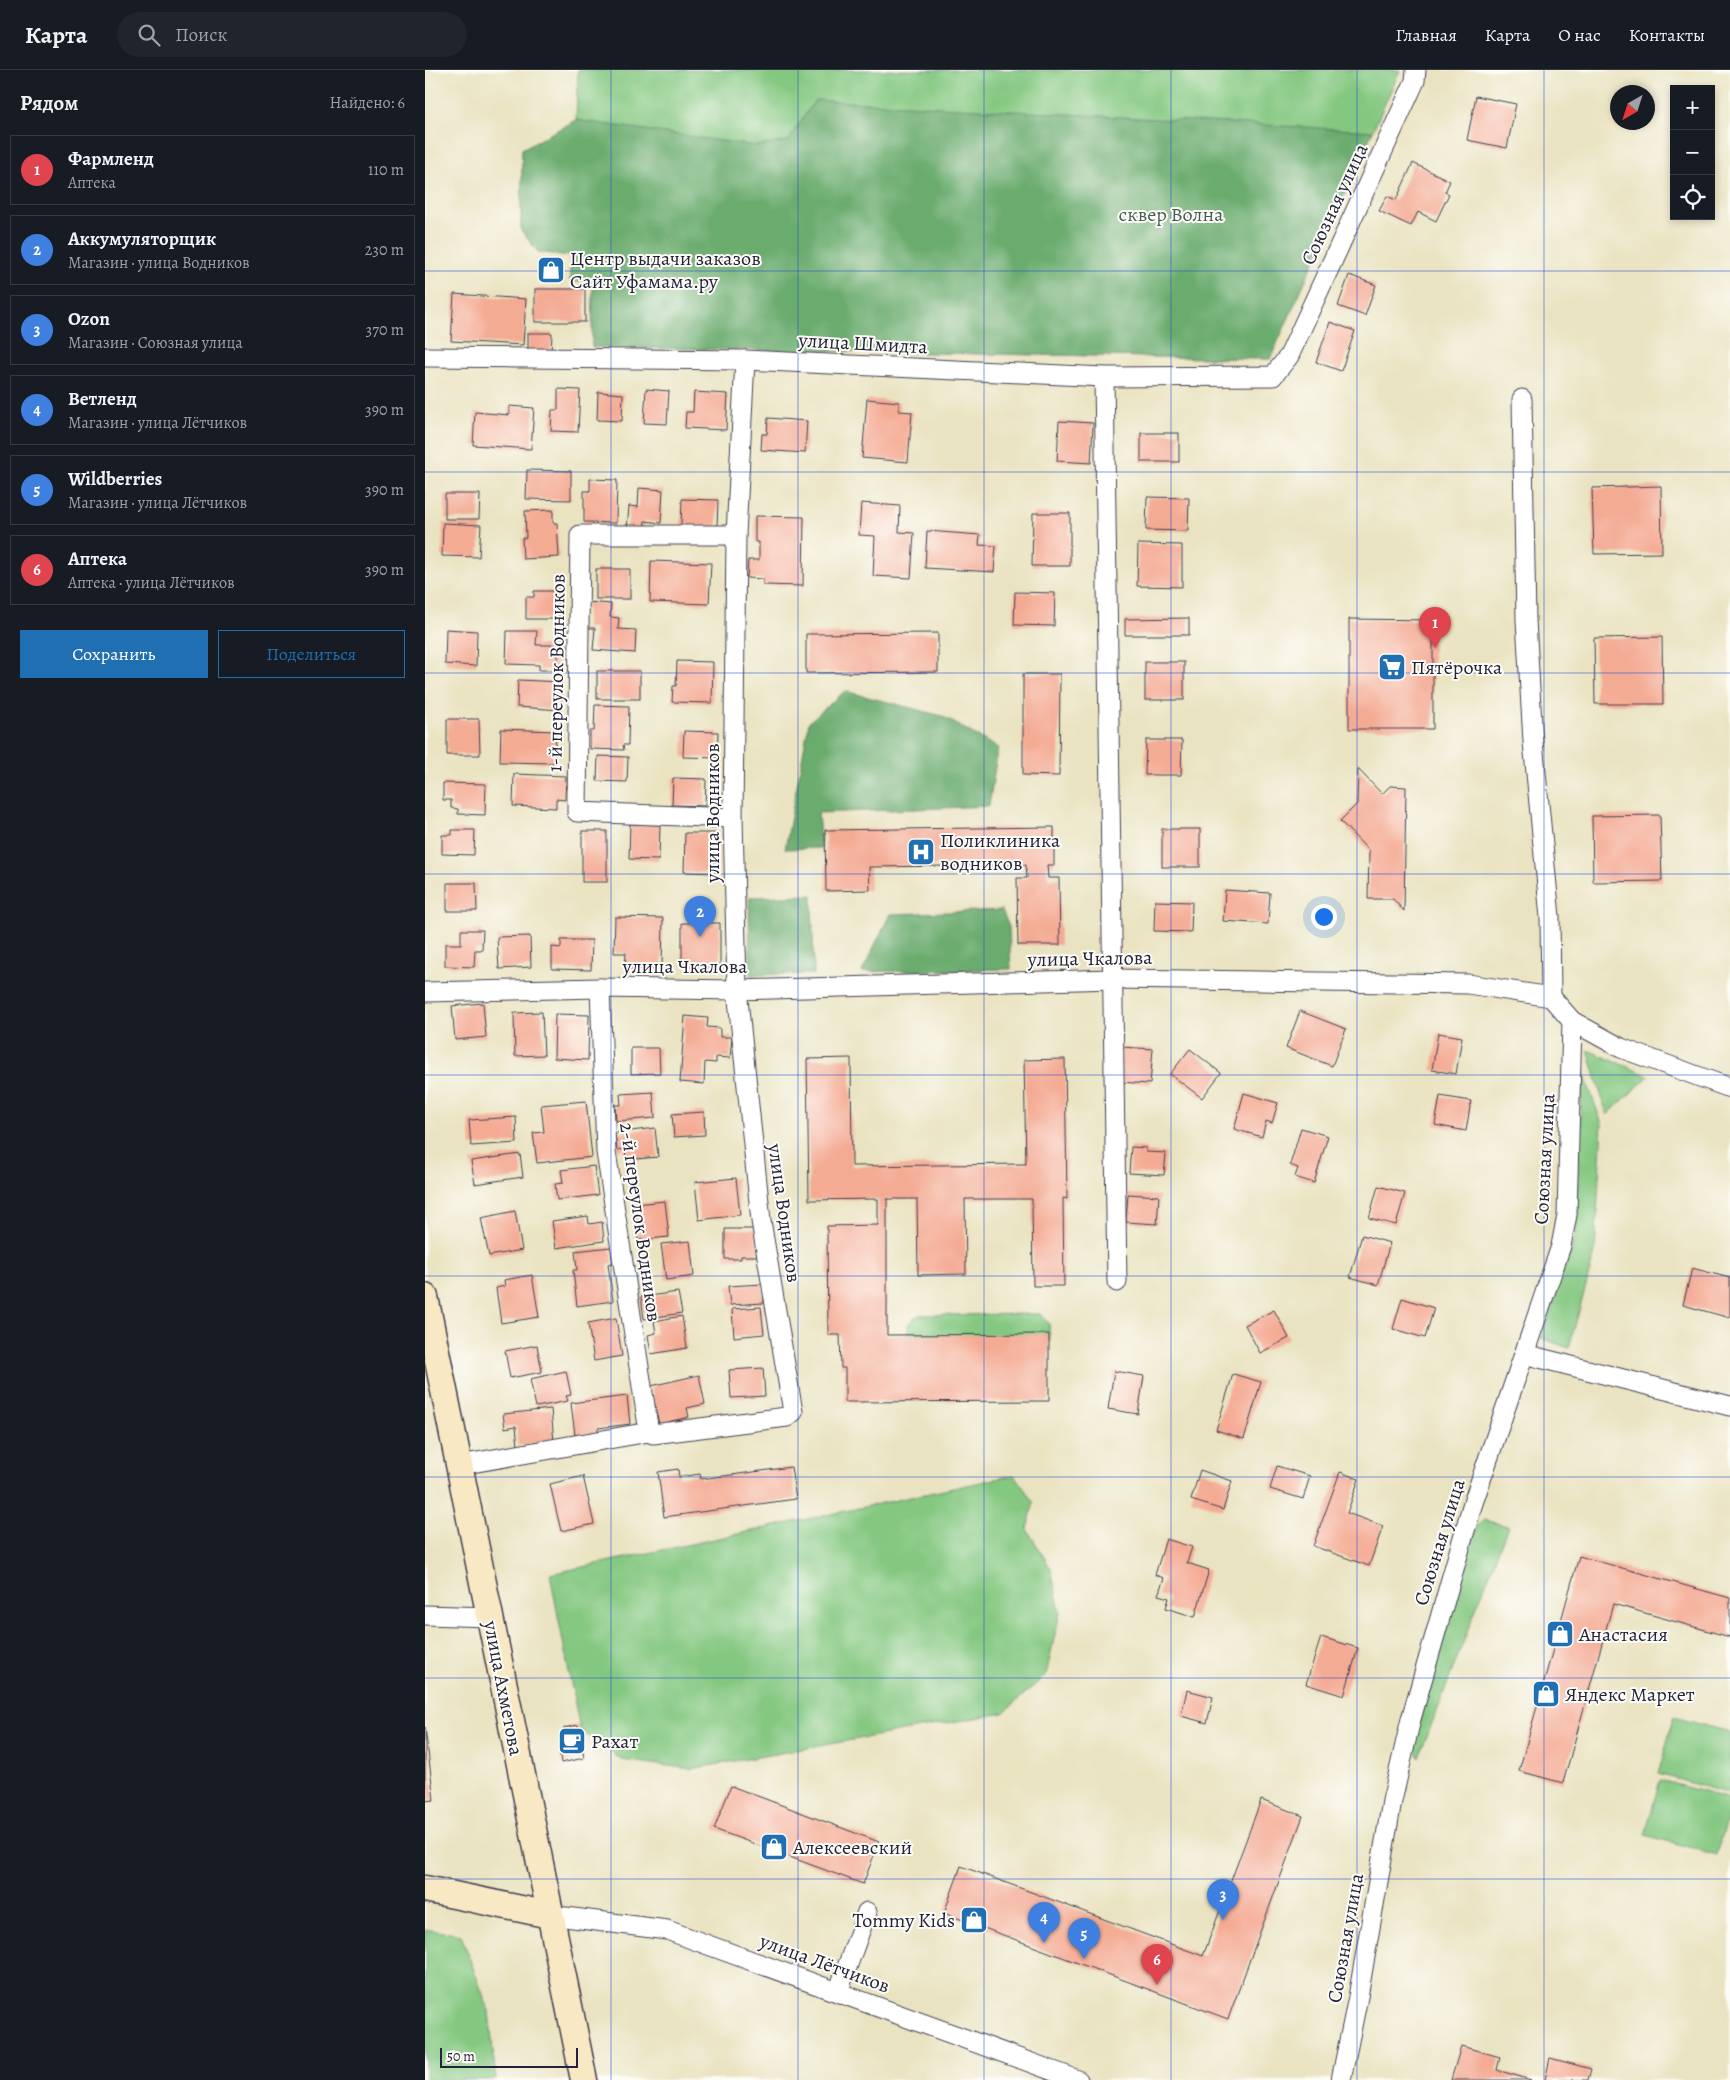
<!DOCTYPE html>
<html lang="ru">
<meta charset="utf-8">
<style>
body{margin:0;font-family:Alegreya,serif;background:#20242c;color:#f1f3f6}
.controls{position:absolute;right:15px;top:15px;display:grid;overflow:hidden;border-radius:0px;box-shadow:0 2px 8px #0003}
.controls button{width:45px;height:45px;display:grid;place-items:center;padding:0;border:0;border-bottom:1px solid #363941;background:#171b24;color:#f1f3f6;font:25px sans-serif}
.compass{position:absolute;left:1185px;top:15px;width:45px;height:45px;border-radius:50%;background:#171b24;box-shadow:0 2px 8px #0003;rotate:219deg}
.scale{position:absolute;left:15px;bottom:12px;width:138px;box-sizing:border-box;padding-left:5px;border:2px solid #22223b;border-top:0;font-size:14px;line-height:18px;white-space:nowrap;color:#22223b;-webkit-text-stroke:4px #fdfcf7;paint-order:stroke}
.you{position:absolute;left:898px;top:846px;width:18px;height:18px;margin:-12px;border:4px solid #fff;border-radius:50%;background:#1a73e8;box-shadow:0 0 0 8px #1a73e833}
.badge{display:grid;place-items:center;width:32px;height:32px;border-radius:50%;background:#1f6fb2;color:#fff;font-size:16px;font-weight:700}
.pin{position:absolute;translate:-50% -41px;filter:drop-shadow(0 1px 2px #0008)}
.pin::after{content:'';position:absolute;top:26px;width:18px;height:15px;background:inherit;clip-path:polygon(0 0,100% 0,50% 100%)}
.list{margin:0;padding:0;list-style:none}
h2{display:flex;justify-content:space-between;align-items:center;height:65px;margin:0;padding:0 20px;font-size:21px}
h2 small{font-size:16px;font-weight:400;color:#9ea1a6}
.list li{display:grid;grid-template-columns:32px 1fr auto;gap:15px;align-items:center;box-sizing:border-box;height:70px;margin:0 10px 10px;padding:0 10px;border:1px solid #363941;border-radius:0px}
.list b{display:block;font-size:19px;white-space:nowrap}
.list p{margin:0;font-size:16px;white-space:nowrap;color:#9ea1a6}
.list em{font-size:16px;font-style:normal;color:#9ea1a6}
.actions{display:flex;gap:10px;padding:15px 20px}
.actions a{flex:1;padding:11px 0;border:1px solid #1f6fb2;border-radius:0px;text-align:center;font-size:18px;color:#1f6fb2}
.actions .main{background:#1f6fb2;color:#fff}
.icon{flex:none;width:28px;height:28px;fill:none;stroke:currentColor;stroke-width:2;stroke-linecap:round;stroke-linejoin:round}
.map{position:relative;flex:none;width:1305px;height:2010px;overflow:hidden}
header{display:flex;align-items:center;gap:30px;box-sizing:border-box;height:70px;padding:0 25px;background:#171b24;border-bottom:1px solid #363941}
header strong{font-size:24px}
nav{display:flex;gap:28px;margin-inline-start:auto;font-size:18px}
.search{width:350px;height:45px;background:#20242c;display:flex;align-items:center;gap:12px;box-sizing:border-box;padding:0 18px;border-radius:28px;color:#9ea1a6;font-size:19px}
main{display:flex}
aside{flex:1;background:#171b24}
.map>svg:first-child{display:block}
</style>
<header>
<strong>Карта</strong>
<div class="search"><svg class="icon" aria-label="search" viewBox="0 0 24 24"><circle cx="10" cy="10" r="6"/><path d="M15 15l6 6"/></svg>Поиск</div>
<nav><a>Главная</a><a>Карта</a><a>О нас</a><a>Контакты</a></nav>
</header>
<main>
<aside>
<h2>Рядом<small>Найдено: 6</small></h2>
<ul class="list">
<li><span class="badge" style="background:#e0444e">1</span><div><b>Фармленд</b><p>Аптека</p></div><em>110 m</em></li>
<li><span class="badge" style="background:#3f7fe0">2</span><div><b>Аккумуляторщик</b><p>Магазин · улица Водников</p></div><em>230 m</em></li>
<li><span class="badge" style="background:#3f7fe0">3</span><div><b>Ozon</b><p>Магазин · Союзная улица</p></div><em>370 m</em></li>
<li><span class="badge" style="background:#3f7fe0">4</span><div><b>Ветленд</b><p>Магазин · улица Лётчиков</p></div><em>390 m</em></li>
<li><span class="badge" style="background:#3f7fe0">5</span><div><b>Wildberries</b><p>Магазин · улица Лётчиков</p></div><em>390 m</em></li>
<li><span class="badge" style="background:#e0444e">6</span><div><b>Аптека</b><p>Аптека · улица Лётчиков</p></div><em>390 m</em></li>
</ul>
<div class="actions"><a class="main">Сохранить</a><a>Поделиться</a></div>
</aside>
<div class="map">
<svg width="1305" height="2010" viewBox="0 0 1305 2010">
<rect width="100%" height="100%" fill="#fdfcf7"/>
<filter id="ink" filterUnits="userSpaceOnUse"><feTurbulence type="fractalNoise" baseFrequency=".02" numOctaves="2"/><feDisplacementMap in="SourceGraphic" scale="10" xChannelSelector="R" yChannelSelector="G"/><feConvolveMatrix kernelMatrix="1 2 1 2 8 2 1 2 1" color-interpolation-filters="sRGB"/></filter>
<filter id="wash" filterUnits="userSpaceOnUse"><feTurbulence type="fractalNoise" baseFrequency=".0096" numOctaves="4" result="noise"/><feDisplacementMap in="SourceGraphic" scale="20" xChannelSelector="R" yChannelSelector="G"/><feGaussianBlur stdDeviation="1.12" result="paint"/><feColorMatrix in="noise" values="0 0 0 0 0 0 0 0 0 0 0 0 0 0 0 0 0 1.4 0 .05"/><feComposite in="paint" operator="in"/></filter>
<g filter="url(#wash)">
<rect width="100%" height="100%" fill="#eae3c1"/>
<g fill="#83c780" stroke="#52745e">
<path d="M153,0H975L845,289L167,277L168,212L145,211V186L113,182L96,160L97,79L151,50Z"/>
<path d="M1163,980L1224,1006L1182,1045Z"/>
<path d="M1157,998L1177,1054L1170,1182L1144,1278L1116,1268L1151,1164Z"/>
<path d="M615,1244L624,1254L625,1271L481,1272L484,1253L494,1245Z"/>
<path d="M589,1405L609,1432L602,1459L626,1499L635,1542L621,1605L578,1643L266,1699L197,1690L155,1660L125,1504Z"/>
<path d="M1059,1450L1083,1456L994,1687L989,1677L988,1668L1052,1456Z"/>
<path d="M1249,1647L1305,1662V1724L1233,1704Z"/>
<path d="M1235,1710L1305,1729V1738L1292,1785L1220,1765Z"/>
<path d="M0,1859L36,1865L64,1941L71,2010H0Z"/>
</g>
<g fill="#6aac6e" stroke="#466754">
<path d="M390,30L948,61L845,289L167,277L168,212L145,211V186L113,182L96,160L97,79L151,50L331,76L363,71Z"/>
<path d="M420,621L517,646L573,678L564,736L393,743L396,778L360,779L384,652Z"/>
<path d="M387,825L389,904L325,905L324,827Z"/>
<path d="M577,840L584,857L586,899L437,902L465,844Z"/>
</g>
<g id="blocks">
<g fill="#f4ab94">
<path d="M1051,26L1091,34L1082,78L1042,70Z"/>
<path d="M988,93L1025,111L1020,122L1024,124L1011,151L993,142L986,156L954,141L962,126L971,130Z"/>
<path d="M924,205L951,215L940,246L913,236Z"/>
<rect x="110" y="219" width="50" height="33"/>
<path d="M29,224L101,229L98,275L26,271Z"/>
<path d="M905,252L930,261L916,301L891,292Z"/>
<path d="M103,263H127L126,284H103Z"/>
<path d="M133,319L155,320L153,362L126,361L127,340H133Z"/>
<path d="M221,319L244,321L242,354L219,353Z"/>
<path d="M173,322L198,324L197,351L172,350Z"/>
<path d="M269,322L303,324L301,360L260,358L261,342H268Z"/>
<path d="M442,329L474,332V341L487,342L483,392L437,388Z"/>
<path d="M84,336L109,338L106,379L48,375L50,342L84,345Z"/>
<path d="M343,348L382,351L380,383L336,380L337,364H342Z"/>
<path d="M634,351L668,353L666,393L632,391Z"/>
<rect x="716" y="363" width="38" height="29"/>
<path d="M102,400L146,401V430L101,429Z"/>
<path d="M165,409L192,410L191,453L159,452V421H165Z"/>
<path d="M1236,416L1237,483L1169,484L1167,418Z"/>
<path d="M214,418L238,420L236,453L220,451L219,461L202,460L204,436L213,437Z"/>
<path d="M20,424H55L54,449H20Z"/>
<path d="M722,427L764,428L763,461L721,460Z"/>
<path d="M257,429L293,430L292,457L256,456Z"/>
<path d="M436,433L475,436L474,462L489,463L486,508L448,506L450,466L434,465Z"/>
<path d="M128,440V453H132L134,487L98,489L97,468H101L100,441Z"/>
<path d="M608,443H645V496H607Z"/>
<path d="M330,446L379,447L378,516L338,515V509L322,508L323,490H334V472H330Z"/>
<path d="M18,453L56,455L54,487L17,486Z"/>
<path d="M502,461L555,465L554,475L571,476L569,502L500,498Z"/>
<path d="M713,474L757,475V517L712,516Z"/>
<path d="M226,491L286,493L284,534L225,532Z"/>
<rect x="171" y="499" width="34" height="30"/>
<path d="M109,521H134V549H101V527H109Z"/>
<path d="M590,522L630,523L629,556L589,555Z"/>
<path d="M162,532L186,534L185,547L194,548L193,559L211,560L210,583L168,580L170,558H161Z"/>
<path d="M764,548V565H700V549Z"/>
<path d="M924,549L1008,550V659H924Z"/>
<path d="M21,559L52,561L51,596L20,594Z"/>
<path d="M82,561H112L111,575H133V600H114V595L81,594Z"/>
<path d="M513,563V602L381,603V564Z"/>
<path d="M1237,567L1238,634H1170L1169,568Z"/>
<path d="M252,591L288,592L287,633L247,632L248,616H251Z"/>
<rect x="720" y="592" width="39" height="38"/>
<rect x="172" y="601" width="43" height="28"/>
<path d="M598,604H635L634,706L598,705Z"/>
<path d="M93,610L137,612L136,640L92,637Z"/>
<path d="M170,635L204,636L203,675H198L199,680L165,679V661H169Z"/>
<path d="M22,649H54L55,685H22Z"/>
<path d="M76,659L131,661L130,693L75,692Z"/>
<path d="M259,661L293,662L292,688L258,687Z"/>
<path d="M721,670H757L756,705H720Z"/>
<path d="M173,686L203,687L202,712L172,711Z"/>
<path d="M933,699L957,724L965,716L981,717L979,841L968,829H943L944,781L915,751L932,734Z"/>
<path d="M89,704L141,706L140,730L131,729V738L88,736Z"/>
<path d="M248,708L281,709L280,736L247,735Z"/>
<path d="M18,713L61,714L60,745L33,744V739L26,738V730H18Z"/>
<path d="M1235,745L1237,811L1168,812L1167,746Z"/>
<path d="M205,754L235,755L234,790L204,789Z"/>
<path d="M629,757V795H622L623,808H634L635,875H593L592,808H602L601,795L444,797L445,820L401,821L400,760Z"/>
<rect x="737" y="759" width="38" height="38"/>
<path d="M27,760H50L49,785L17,784V765H27Z"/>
<rect x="157" y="761" width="25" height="51"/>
<path d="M260,763H293L292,803L259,802Z"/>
<path d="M22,813H51L52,841H22Z"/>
<path d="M800,820L845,823L843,854L798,851Z"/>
<path d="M730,831L767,832L766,862L729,861Z"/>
<path d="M190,847L238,848L237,900L200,899L201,883H189Z"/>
<path d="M257,853H295V897L257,896Z"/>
<path d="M36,860H58L57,880H50L49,897L20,896V874H36Z"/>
<path d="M105,866L106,897L74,899L72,867Z"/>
<path d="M136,870H167L166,900L127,899V877L136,878Z"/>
<path d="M58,933L61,967L30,970L27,936Z"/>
<path d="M875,941L921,959L907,996L861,978Z"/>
<path d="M117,942L119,985L90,986L89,943Z"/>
<path d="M130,944L164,945L163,990L129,988Z"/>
<path d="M260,946L283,948L282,957L295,958V967H307L305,988L291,987V993L280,992L279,1014L255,1012Z"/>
<path d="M1013,963L1037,967L1031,1004L1007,1000Z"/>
<path d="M696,977L728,979L725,1014L694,1012Z"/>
<path d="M206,978H234L235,1003L206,1004Z"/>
<path d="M765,979L796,1003L777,1028L745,1004Z"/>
<path d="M426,988L427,1096L601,1094L599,990L640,989L642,1129L638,1128L639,1216H608L607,1129H540L541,1204L493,1205L492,1129H462V1265L624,1264V1331L420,1332V1298H416L415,1265H403L402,1156L453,1155V1129L384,1130L382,989Z"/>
<path d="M228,1022L230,1048L191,1051L190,1035H196L195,1024Z"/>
<path d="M819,1023L853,1033L847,1053L841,1051L837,1067L809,1059Z"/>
<path d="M1015,1026L1046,1031L1041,1061L1010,1055Z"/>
<path d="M161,1031L167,1087L112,1093L108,1063L119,1062L116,1035Z"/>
<path d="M279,1042L280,1065L249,1067L247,1044Z"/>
<path d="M91,1047L92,1073L46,1076L44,1050Z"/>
<path d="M230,1058L233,1087L201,1090L200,1079L192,1080L190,1063Z"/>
<path d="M876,1058L903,1066L889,1113L870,1107L873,1098L865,1095Z"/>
<path d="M706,1077L721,1078V1082L741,1083L739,1105L704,1103Z"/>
<path d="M95,1084L98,1107L50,1114L46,1091Z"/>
<path d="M169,1096L173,1125L132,1130L130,1114L138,1113L136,1100Z"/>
<path d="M311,1108L315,1145L274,1150L270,1112Z"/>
<path d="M953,1116L980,1123L971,1155L944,1148Z"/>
<path d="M703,1124L734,1126L732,1154L701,1152Z"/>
<path d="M240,1131L244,1167L213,1170L210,1134Z"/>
<path d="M90,1141L97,1180L64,1186L56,1148Z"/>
<path d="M163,1146L164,1154L177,1152L179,1171L131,1178L127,1151Z"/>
<path d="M300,1159H333V1186H316V1189H300Z"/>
<path d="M937,1165L965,1173L953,1215L925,1207Z"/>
<path d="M265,1171L269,1206L241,1210L236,1174Z"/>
<path d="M186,1177L188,1193L183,1194L188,1231L152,1236L148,1200H152L150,1181Z"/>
<path d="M1267,1198L1305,1208V1248L1258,1235Z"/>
<path d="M107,1205L114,1247L76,1253L71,1218L80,1216L79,1210Z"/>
<path d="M338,1214L339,1233L305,1235L303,1216Z"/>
<path d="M253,1222L257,1243L219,1249L216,1227Z"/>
<path d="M977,1228L1009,1238L1000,1268L968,1259Z"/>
<path d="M336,1237L339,1264L309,1267L307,1239Z"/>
<path d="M849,1240L864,1268L835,1283L820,1255Z"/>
<path d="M257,1246L262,1278L226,1284L223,1265L231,1263L229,1251Z"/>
<path d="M191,1248L197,1286L169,1291L163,1253Z"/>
<path d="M112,1275L117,1302L85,1308L80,1281Z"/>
<path d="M338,1298L340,1326L306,1328L304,1300Z"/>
<path d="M141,1301L146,1325L141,1326L143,1331L111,1337L105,1309Z"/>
<path d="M689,1301L719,1306L713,1344L683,1339Z"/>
<path d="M808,1304L836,1312L819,1369L791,1360Z"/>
<path d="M274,1305L280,1334L262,1338L264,1347L234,1354L226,1316Z"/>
<path d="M202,1326L205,1354L173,1358V1362L150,1365L146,1333Z"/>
<path d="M126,1339L129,1372L93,1376L91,1356L80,1358L78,1344Z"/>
<path d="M852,1396L885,1406L878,1429L845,1419Z"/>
<path d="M366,1397L371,1429L239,1447L233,1402L253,1399L254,1407L275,1404L276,1409Z"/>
<path d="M775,1400L807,1411L798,1440L766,1430Z"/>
<path d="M915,1402L934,1409L922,1443L958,1456L944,1496L888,1476Z"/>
<path d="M158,1406L169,1454L136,1461L125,1414Z"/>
<path d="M741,1469L767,1477L762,1493L784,1500L770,1547L741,1538L744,1528L733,1525L739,1508L730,1505Z"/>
<path d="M1154,1486L1305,1528V1567L1188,1534L1138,1713L1094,1701Z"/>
<path d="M896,1567L933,1578L919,1626L881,1614Z"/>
<path d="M762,1620L788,1627L782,1653L756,1646Z"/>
<path d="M153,1655L159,1688L136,1693L135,1685L138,1684V1682H140L139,1678L135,1679L134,1676L139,1674L137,1668L141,1667L139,1658Z"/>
<path d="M0,1657L9,1730L0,1731Z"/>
<path d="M306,1716L454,1772L438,1814L289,1759Z"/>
<path d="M836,1730L878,1746L803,1949L519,1843L536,1796L778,1886Z"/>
<path d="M1036,1976L1075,1987L1072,2000L1106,2010H1026Z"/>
<path d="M1125,1988L1166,1999L1163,2010H1120Z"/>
</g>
</g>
</g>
<g filter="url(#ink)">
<use href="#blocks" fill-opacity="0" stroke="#403f4f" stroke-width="1"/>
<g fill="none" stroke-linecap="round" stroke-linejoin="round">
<g stroke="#403f4f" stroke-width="21">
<g id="minor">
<path d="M0,287L320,290L679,307L848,306L864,286L990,11L991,0"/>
<path d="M679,307L692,1212"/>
<path d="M1097,329L1101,550L1108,672L1125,847L1126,927"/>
<path d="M308,748L152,742L155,465H311"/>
<path d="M175,918L181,1082L224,1362"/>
<path d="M0,922L175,918L312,920L688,909L1043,914L1126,927L1147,951L1196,978L1305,1018"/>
<path d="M1099,1284L1305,1336"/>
<path d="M35,1395L224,1362L228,1364L362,1347L368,1342L336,1151L312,920L308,748L311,465L320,290"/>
<path d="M0,1545L64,1547"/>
<path d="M125,1845L242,1860L653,2010"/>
<path d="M413,1922L442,1842"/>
<path d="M916,2010L933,1927L967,1731L986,1649L1047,1436L1136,1176L1142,1145L1147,951"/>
</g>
</g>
<g stroke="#403f4f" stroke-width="29">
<g id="secondary">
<path d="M0,1227L159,2010"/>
<path d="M0,1819L125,1845"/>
</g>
</g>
<use href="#minor" stroke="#fff" stroke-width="19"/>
<use href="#secondary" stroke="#f8e8c3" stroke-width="26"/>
</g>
</g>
<path fill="none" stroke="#1d4ed8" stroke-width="1" stroke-opacity="0.55" d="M186,0V2010M373,0V2010M559,0V2010M746,0V2010M932,0V2010M1119,0V2010M0,201H1305M0,402H1305M0,603H1305M0,804H1305M0,1005H1305M0,1206H1305M0,1407H1305M0,1608H1305M0,1809H1305"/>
<defs>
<g id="shop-square" transform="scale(1.4375)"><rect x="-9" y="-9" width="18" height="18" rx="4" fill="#1f6fb2" stroke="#fdfcf7"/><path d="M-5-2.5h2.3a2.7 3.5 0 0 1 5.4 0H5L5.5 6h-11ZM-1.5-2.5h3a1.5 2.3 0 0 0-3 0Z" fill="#fff"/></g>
<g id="supermarket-square" transform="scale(1.4375)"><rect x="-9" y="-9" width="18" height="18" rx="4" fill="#1f6fb2" stroke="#fdfcf7"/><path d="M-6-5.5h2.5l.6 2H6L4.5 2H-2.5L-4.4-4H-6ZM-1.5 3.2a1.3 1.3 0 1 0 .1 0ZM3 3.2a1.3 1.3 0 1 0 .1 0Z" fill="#fff"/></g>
<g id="hospital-square" transform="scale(1.4375)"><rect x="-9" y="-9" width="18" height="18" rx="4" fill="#1f6fb2" stroke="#fdfcf7"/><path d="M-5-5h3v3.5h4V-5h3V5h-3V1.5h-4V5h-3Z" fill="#fff"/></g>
<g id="cafe-square" transform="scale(1.4375)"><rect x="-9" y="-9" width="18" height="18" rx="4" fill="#1f6fb2" stroke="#fdfcf7"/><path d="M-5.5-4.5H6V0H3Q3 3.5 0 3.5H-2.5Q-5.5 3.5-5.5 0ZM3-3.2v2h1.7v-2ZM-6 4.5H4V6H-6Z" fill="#fff"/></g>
</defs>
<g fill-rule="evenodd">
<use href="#shop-square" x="126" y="200"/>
<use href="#supermarket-square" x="967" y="597"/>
<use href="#hospital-square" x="496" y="782"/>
<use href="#shop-square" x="1135" y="1564"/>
<use href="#shop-square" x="1121" y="1624"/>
<use href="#cafe-square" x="147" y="1671"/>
<use href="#shop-square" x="349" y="1777"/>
<use href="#shop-square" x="549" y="1850"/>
</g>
<g text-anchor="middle" stroke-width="4" stroke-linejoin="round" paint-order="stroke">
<g font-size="20" fill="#22223b" stroke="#fdfcf7">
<text transform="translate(909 134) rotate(-65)" y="7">Союзная улица</text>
<text transform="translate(438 273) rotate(3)" y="7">улица Шмидта</text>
<text transform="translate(131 603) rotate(-89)" y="7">1-й переулок Водников</text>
<text transform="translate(287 743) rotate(-90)" y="7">улица Водников</text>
<text transform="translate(665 888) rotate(-1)" y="7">улица Чкалова</text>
<text x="260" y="903">улица Чкалова</text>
<text transform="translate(1119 1089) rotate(-87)" y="7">Союзная улица</text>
<text transform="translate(360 1143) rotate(82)" y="7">улица Водников</text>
<text transform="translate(216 1152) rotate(82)" y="7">2-й переулок Водников</text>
<text transform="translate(1014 1472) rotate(-73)" y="7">Союзная улица</text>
<text transform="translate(79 1618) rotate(79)" y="7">улица Ахметова</text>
<text transform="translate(920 1868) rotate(-80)" y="7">Союзная улица</text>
<text transform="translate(400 1893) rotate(20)" y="7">улица Лётчиков</text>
</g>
<g font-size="20" fill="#445c53" stroke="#fdfcf7">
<text x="746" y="151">сквер Волна</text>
</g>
<g font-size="20" fill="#22223b" stroke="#fdfcf7" text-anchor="start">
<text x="145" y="195">Центр выдачи заказов<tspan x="145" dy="23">Сайт Уфамама.ру</tspan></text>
<text x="986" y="604">Пятёрочка</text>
<text x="515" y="777">Поликлиника<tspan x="515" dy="23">водников</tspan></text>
<text x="1154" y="1571">Анастасия</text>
<text x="1140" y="1631">Яндекс Маркет</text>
<text x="166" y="1678">Рахат</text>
<text x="368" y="1784">Алексеевский</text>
<text x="530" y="1857" text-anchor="end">Tommy Kids</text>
</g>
</g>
</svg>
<div class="controls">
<button>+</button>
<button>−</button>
<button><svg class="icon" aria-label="locate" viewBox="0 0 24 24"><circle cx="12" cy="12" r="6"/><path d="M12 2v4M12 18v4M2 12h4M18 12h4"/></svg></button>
</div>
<svg class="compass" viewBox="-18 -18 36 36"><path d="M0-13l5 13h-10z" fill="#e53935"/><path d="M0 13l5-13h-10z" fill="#9ea1a6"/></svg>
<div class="scale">50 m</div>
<div class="you"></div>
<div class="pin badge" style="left:1010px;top:578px;background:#e0444e">1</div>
<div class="pin badge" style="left:275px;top:867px;background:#3f7fe0">2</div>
<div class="pin badge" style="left:798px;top:1850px;background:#3f7fe0">3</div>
<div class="pin badge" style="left:619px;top:1873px;background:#3f7fe0">4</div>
<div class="pin badge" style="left:659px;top:1889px;background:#3f7fe0">5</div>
<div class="pin badge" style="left:732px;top:1915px;background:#e0444e">6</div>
</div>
</main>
